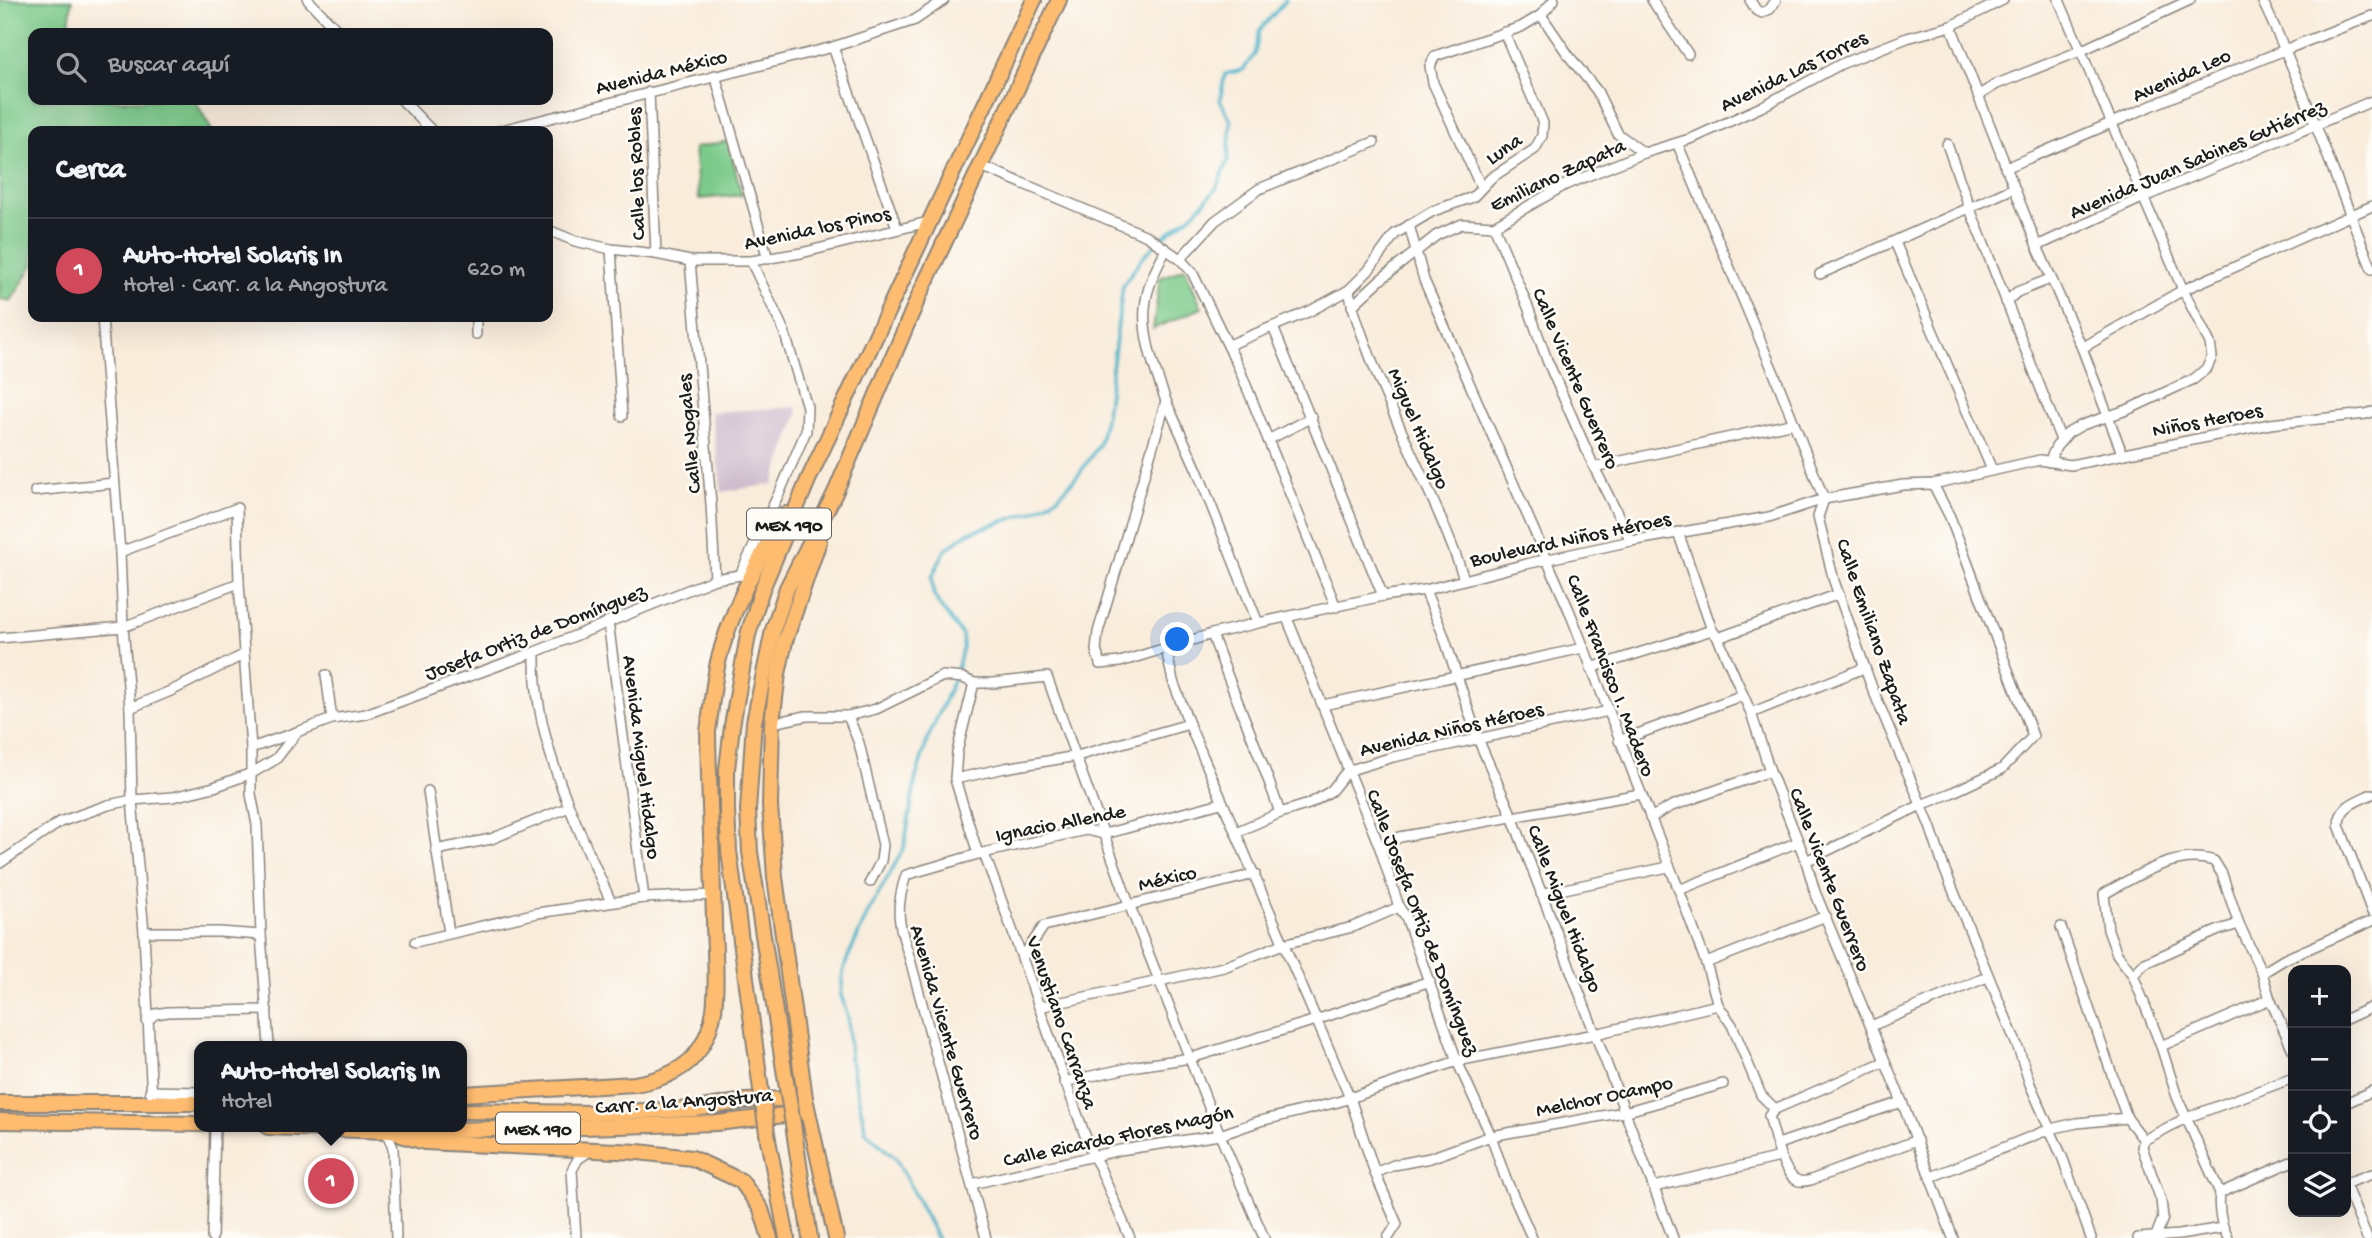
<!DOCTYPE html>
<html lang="es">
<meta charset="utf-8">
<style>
body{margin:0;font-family:"Gochi Hand",sans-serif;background:#242831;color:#f1f3f6}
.controls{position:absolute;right:21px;bottom:21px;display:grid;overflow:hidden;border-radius:14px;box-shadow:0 7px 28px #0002}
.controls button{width:63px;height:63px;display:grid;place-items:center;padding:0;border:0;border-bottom:2px solid #363941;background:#171b24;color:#f1f3f6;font:35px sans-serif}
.you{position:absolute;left:1178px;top:640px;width:24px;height:24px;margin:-18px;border:5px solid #fff;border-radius:50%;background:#1a73e8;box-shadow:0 0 0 10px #1a73e833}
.badge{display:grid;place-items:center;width:46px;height:46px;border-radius:50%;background:#d1495b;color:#fff;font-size:23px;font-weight:700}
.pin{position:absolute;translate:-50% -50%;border:4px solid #fff;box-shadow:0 2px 7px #0006}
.popup{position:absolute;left:194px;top:1041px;width:273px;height:91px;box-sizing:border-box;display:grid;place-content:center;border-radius:14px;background:#171b24;filter:drop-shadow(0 2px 5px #0005);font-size:23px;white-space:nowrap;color:#9ea1a6}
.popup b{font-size:26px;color:#f1f3f6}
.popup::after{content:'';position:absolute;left:50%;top:100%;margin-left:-14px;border:14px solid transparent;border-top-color:#171b24}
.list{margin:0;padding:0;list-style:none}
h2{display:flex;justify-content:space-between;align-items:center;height:91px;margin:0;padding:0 28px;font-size:30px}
h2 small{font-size:23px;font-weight:400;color:#9ea1a6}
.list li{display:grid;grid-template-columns:46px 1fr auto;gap:21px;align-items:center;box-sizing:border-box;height:105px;padding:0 28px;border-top:2px solid #363941}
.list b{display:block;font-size:26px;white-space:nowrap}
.list p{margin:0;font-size:23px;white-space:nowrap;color:#9ea1a6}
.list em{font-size:23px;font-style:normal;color:#9ea1a6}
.icon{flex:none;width:38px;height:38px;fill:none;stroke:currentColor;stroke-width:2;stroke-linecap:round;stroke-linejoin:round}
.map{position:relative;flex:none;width:2372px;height:1238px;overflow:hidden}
.search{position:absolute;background:#171b24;box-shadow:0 7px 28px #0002;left:28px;top:28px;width:525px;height:77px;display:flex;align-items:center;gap:18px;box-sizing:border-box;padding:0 24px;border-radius:14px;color:#9ea1a6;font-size:26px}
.panel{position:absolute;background:#171b24;box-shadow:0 7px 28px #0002;left:28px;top:126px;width:525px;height:196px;border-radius:14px}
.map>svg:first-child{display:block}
</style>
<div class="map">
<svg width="2372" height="1238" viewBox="0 0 2372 1238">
<rect width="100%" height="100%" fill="#fdfcf7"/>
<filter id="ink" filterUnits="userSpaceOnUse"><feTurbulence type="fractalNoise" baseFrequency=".0143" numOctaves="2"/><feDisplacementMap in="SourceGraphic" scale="14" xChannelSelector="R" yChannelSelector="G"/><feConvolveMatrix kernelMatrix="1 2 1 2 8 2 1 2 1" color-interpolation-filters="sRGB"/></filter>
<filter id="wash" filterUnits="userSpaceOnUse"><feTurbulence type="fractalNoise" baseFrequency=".00686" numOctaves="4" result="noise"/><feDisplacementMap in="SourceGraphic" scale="28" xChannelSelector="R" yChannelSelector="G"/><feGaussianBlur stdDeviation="1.57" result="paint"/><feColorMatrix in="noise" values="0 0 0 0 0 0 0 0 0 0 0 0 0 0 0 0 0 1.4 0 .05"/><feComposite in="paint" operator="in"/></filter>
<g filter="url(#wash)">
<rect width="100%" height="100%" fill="#f9ecdb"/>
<path fill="#cfbdce" d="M797,407L798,414L773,484L722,492L711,412Z"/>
<g fill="#7dcb8b" stroke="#4c7454" stroke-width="2">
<path d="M0,0H72L68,33H33V100H195L212,131H33V265L11,301L0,299Z"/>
<path d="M728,141L742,195L699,199L694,148Z"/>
<path d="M1185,268L1202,308L1153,329L1160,278Z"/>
</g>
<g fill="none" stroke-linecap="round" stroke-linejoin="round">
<path stroke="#4bb4ca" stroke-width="3.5" d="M937,1238L896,1159L866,1132L850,1058L848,1017L841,995L843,972L848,957L869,911L904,848L916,777L928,738L956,674L963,646L962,635L940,606L933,593L932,577L945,550L968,533L1034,511L1058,497L1079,474L1099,445L1106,414L1123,285L1142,258L1164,236L1193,214L1216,189L1228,161L1231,121L1220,100L1225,74L1243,70L1255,54L1259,31L1286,0"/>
</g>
</g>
<g filter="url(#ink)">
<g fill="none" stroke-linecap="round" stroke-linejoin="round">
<g stroke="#8a847c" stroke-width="12">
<g id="minor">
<path d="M308,0L340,33"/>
<path d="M1652,0L1688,54"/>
<path d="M1750,0L1756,10L1762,13L1770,9L1776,0"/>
<path d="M2262,0C2304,87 2335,179 2372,269"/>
<path d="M1541,15L1569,56L1597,91L1618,134L1644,153"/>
<path d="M1951,26L2037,246L2082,348L2122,453"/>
<path d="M833,47L897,228"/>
<path d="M715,75L768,259"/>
<path d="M649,92L656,254"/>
<path d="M1979,95L1997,84L2080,51L2190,0"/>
<path d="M402,100L432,131"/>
<path d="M498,131L833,47L915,20L944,0"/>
<path d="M1947,144L1970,209L2061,440"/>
<path d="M1678,145L1776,378L1824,499L1818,517L1834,581L1871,685L1930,826L1944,868L2019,1050L2030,1084L2063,1159L2091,1238"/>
<path d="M979,165L1147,236L1180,259L1192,272L1239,368L1336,607"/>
<path d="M2005,168C2128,117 2248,62 2372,16"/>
<path d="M1481,187L1433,83L1430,66L1435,56L1521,27L1541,15L1554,0"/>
<path d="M1409,225L1424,280L1569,610L1679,890L1706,963L1718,1005L1732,1025L1761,1095L1775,1109"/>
<path d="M1494,226L1528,307L1547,360L1594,467L1631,541"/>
<path d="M548,230L575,241L611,249L656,254L690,261H751L801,253L928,222"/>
<path d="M1895,242L1992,470"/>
<path d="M2037,246L2142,198L2372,101"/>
<path d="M611,249L622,416"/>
<path d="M1166,249C1158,265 1149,282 1146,300C1140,333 1155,370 1166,401"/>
<path d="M1180,259L1215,221L1259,189L1374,142"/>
<path d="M690,261L711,504L715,579"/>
<path d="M1820,274L2014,188"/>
<path d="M1349,290C1353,313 1362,334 1370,356C1398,432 1439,503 1464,579"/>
<path d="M2006,302L2017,292L2050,279"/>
<path d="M1352,306L1380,280L1437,235L1462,224L1494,226L1565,185L1644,153L1693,138L1761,107L1841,64L1907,38L1951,26L2003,0"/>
<path d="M102,317L120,552L123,627L130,708L132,800L144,932L152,1102"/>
<path d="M476,317V334"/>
<path d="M1273,327L1383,596"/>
<path d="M1229,345L1310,311L1349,290L1368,271L1395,234L1433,211L1473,197L1491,178L1535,149L1542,136L1543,123L1504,32"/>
<path d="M2082,348L2183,290L2372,206"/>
<path d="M1268,440L1312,417"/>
<path d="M2049,462L2056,447L2068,433L2082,425L2127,410L2194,379L2207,368L2212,357L2210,343L2183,290L2059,0"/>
<path d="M1594,467L1794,423"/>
<path d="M35,491L114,483"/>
<path d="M1678,532L1712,630L1718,638L1751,713L1770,771L1806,861L1815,892L1902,1102L1953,1238"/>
<path d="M120,552L237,508L239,583L251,748V794L257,825L261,935L269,1046"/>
<path d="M740,575L782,487L806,431L807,407L784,331L751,261"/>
<path d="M1425,590L1443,634L1478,739L1512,816L1673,1238"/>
<path d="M1287,618L1380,848L1399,907L1406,917L1457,1061L1491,1136L1505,1177L1532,1238"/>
<path d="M608,621L644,898"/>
<path d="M1258,623L1197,470L1166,401L1098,632L1096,650L1100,664L1120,662L1212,634L1258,623L1383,596L1425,590L1526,564L1631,541L1769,517L1824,499L1903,485L1933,484L2040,460L2071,465L2270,424L2366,414L2372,412"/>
<path d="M1212,634C1233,694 1260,752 1280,813"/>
<path d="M0,638L123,627L239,583"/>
<path d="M1718,638L1839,594"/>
<path d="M1166,649L1173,681L1189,724L1350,1098L1375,1173L1397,1224L1388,1238"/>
<path d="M535,652C533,740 576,823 611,902"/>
<path d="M1591,668L1712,630"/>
<path d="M326,675L332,719"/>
<path d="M974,683L957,752L955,779L1005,768L1077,756L1189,724"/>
<path d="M1323,705L1583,648"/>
<path d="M130,708L173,690L243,655"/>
<path d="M1751,713L1864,668"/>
<path d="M848,716L859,743L883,845L881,861L870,882"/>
<path d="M772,723L806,716H848L876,709L943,676L963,678L974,683H993L1047,677L1129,904L1220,1135L1264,1238"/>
<path d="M1619,741L1743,695"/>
<path d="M251,748L297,732"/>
<path d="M955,779L978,854"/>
<path d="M428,791L449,933"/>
<path d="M2372,794C2357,801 2339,806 2339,825L2372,912"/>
<path d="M1650,818L1672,806L1770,771"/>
<path d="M1236,832L1280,813L1309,804L1331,791L1347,771L1393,757L1609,711"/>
<path d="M1380,848L1400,837L1640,794"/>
<path d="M436,850L491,839L569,807"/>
<path d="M984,854C1023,954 1054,1056 1093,1156L1099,1166L1130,1238"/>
<path d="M1806,861L1921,805L1951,793L2002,769L2033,736L1950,517L1933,484"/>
<path d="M0,863L60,822L108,805L132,800L173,797L214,787L252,773L276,759L297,732L332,719L366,714L535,652L715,579L740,575L751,576"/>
<path d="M1679,890L1798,842"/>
<path d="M1541,894L1668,867"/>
<path d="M2061,927L2127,1118L2144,1140L2142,1147L2161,1200L2163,1218L2156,1236"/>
<path d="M144,932H219L261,935"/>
<path d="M415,942L537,913L644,898L713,895"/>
<path d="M1022,958L1044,926L1255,874"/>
<path d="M1706,963L1826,916"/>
<path d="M2262,973L2285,959L2372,921"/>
<path d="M2133,975L2145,963L2219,930L2239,924"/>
<path d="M1039,1007L1224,967L1283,944L1353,927L1399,907"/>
<path d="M2346,1019L2372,1007"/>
<path d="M147,1021L155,1014L168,1012L267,1010"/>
<path d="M1871,1026L1987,977"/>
<path d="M2161,1046L2270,999"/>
<path d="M1884,1062L1775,1109L1769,1116C1774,1132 1782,1177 1799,1181C1803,1182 1807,1181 1811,1180L1917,1140"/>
<path d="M1064,1082L1137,1066L1191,1058L1316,1020L1430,981"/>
<path d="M150,1091L200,1092"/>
<path d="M2346,1103L2372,1091"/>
<path d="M386,1131L393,1148L396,1238"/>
<path d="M2144,1140L2186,1118L2293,1078"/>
<path d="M1778,1144L1902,1102"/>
<path d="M1375,1173L1394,1165L1430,1158L1491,1136L1624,1112L1723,1084"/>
<path d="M1931,1177L2050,1129L2077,1123L2127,1118"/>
<path d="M2346,1183L2372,1174"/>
<path d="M972,1184L1120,1150L1220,1135L1260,1121L1338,1102L1457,1061L1595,1034L1718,1005"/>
<path d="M1654,1187L1780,1157"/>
<path d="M2346,1187L2367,1238"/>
<path d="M2220,1193L2293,1161"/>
<path d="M212,1238L215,1127"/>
<path d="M576,1238L572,1170L578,1159L591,1150"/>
<path d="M986,1238L909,956C898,923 895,909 906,875L978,854L1086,830L1104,834L1221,803"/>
<path d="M2138,1238L2179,1235L2222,1228"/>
<path d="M2228,1238C2220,1223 2218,1209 2220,1193L2177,1097L2161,1046L2133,975L2117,954L2108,930L2104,894C2136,876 2177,849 2214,861L2222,874L2239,924L2262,973L2270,999L2293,1050"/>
</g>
</g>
<g stroke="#8a847c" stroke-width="18">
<g id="primary">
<path d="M819,541L785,641L778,674L772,723L770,805L775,877L805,1098L836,1238"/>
<path d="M786,1082L750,852L748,810L754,722L773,630L787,588L835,493L919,296L1059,0"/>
<path d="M761,1090L729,851L727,810V769L732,726L748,635L762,589L809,478L1034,0"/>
<path d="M462,1094L635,1084C659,1080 685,1071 699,1050C707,1038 712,1023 714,1010C718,980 714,948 714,919C712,857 709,794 708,732C711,709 713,685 718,662C731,610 758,559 786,514"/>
<path d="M0,1103H200"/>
<path d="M462,1111L593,1113L695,1109L745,1101L800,1098"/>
<path d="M0,1121L200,1124"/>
<path d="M793,1124L810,1238"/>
<path d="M268,1127L390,1131L551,1128L717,1123L801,1113"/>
<path d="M401,1135L425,1142L638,1152L692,1158L741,1181L761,1209L770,1238"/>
<path d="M768,1140L787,1238"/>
</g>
</g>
<use href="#minor" stroke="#fff" stroke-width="9"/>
<use href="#primary" stroke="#fdbc70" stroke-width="14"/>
<g stroke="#8a847c" stroke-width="18" stroke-linecap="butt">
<g id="primary-bridge">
<path d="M786,1082L793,1124"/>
<path d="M761,1090L768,1140"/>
</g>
</g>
<use href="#primary-bridge" stroke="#fdbc70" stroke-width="14"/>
</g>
</g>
<g text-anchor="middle" stroke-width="5" stroke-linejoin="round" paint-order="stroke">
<g fill="#fdfcf7" stroke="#605f5e" stroke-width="2">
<rect x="747" y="508.5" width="84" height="31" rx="5"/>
<rect x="496" y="1112.5" width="84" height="31" rx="5"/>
</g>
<g font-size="19" font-weight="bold" fill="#1c1c1c">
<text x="789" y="531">MEX 190</text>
<text x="538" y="1135">MEX 190</text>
</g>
<g font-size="21" fill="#1c1c1c" stroke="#fdfcf7">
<text transform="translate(1793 70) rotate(-26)" y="7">Avenida Las Torres</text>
<text transform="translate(661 71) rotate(-14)" y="7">Avenida México</text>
<text transform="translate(2181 74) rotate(-24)" y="7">Avenida Leo</text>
<text transform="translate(1503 148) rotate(-35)" y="7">Luna</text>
<text transform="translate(2197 158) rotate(-23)" y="7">Avenida Juan Sabines Gutiérrez</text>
<text transform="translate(635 174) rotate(-92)" y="7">Calle los Robles</text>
<text transform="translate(1557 174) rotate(-25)" y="7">Emiliano Zapata</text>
<text transform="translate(817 227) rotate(-12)" y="7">Avenida los Pinos</text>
<text transform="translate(1577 378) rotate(67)" y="7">Calle Vicente Guerrero</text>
<text transform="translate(2207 419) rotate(-11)" y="7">Niños Heroes</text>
<text transform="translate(1420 428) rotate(67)" y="7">Miguel Hidalgo</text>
<text transform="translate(688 434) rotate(-95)" y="7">Calle Nogales</text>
<text transform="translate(1570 538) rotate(-12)" y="7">Boulevard Niños Héroes</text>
<text transform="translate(535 631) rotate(-21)" y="7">Josefa Ortiz de Domínguez</text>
<text transform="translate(1875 631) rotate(71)" y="7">Calle Emiliano Zapata</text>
<text transform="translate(1612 675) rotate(69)" y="7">Calle Francisco I. Madero</text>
<text transform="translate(1451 728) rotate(-13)" y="7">Avenida Niños Héroes</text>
<text transform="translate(643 757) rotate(83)" y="7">Avenida Miguel Hidalgo</text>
<text transform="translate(1060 822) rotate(-11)" y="7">Ignacio Allende</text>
<text transform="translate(1167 877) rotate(-13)" y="7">México</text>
<text transform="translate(1831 879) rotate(69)" y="7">Calle Vicente Guerrero</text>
<text transform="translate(1566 908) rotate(69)" y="7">Calle Miguel Hidalgo</text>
<text transform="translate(1424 922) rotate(69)" y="7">Calle Josefa Ortiz de Domínguez</text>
<text transform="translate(1063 1022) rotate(71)" y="7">Venustiano Carranza</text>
<text transform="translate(948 1032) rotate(74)" y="7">Avenida Vicente Guerrero</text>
<text transform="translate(1604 1095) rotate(-12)" y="7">Melchor Ocampo</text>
<text transform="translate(684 1100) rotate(-4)" y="7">Carr. a la Angostura</text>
<text transform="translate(1118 1135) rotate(-12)" y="7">Calle Ricardo Flores Magón</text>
</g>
</g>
</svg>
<div class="controls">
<button>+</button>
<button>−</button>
<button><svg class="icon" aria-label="locate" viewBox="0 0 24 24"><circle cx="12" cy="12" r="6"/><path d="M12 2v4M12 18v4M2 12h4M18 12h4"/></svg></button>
<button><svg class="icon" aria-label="layers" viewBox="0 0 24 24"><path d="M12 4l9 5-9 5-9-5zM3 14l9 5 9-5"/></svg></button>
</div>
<div class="you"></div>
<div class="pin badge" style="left:331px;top:1181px">1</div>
<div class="popup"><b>Auto-Hotel Solaris In</b>Hotel</div>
<div class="search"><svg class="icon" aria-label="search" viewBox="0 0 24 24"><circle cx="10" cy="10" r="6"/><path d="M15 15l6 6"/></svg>Buscar aquí</div>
<section class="panel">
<h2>Cerca<small></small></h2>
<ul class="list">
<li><span class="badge">1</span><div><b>Auto-Hotel Solaris In</b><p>Hotel · Carr. a la Angostura</p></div><em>620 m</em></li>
</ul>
</section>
</div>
